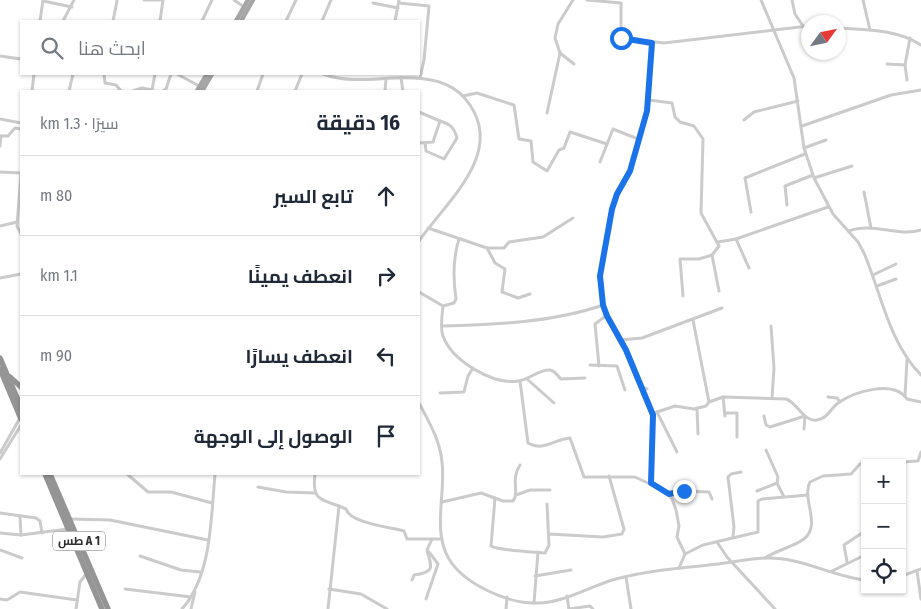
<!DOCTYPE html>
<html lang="ar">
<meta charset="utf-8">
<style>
body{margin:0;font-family:"Fira Sans Condensed",Cairo,sans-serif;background:#f6f6f7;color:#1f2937;direction:rtl}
.controls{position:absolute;right:15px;bottom:15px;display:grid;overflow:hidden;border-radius:0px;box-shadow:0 1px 4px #0004}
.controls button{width:45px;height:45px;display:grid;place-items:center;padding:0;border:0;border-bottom:1px solid #e0e1e3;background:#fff;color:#1f2937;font:25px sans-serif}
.compass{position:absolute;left:801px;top:15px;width:45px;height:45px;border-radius:50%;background:#fff;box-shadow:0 1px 4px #0004;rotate:57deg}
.stop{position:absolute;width:15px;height:15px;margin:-11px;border:4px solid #1a73e8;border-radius:50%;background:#fff}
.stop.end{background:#1a73e8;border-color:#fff;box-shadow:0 1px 5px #0008}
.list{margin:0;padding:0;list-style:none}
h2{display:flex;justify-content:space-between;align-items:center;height:65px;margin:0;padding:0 20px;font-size:21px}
h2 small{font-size:16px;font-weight:400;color:#747a83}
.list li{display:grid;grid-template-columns:32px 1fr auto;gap:15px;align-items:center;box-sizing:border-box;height:80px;padding:0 20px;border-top:1px solid #e0e1e3}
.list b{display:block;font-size:19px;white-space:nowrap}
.list em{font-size:16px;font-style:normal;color:#747a83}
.icon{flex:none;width:28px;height:28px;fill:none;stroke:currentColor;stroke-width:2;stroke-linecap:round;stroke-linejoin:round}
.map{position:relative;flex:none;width:921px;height:609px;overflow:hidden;direction:ltr}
.search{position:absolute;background:#fff;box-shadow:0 1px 4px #0004;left:20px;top:20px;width:400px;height:55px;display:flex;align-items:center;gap:12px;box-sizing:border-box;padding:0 18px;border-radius:0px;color:#747a83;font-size:19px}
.panel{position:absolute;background:#fff;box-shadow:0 1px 4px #0004;left:20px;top:90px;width:400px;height:385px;border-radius:0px;direction:rtl}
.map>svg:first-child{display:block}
</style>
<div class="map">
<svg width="921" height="609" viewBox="0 0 921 609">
<rect width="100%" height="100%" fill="#fff"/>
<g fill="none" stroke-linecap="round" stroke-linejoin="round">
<g stroke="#cbcbcb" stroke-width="3">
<path d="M144,0H163"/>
<path d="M234,0L244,7"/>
<path d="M587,0L621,3V38L664,43L808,26"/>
<path d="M761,0L794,78L804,148L814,178L833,214L858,242L864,253C881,293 889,343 921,375"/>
<path d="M792,0L795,14L803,26"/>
<path d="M863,0L870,30"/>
<path d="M43,1L72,7"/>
<path d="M373,3L398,8"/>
<path d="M399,3L429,6L424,60L420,78"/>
<path d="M40,21L43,0"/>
<path d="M63,21L74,0"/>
<path d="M113,21L117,1"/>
<path d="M160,21L163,0"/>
<path d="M202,21L212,0"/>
<path d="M286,21L296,0"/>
<path d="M322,21L331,0"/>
<path d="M395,21L399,0"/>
<path d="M838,28C867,30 896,29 921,45"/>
<path d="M560,53L574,64"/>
<path d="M0,56L21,59"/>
<path d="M887,64L905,65"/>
<path d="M104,74L105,83L116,85L121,91"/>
<path d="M177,74L201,87"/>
<path d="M323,74C353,85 383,76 414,78C437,79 457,85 470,105C504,155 445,203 419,241"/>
<path d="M401,78L403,91"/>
<path d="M907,80L905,65L910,38"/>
<path d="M32,91L34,74"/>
<path d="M69,91L73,74"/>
<path d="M133,91L142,88L152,90L155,74"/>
<path d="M163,91L166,89L171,74"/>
<path d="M257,91L263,74"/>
<path d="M295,91L302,74"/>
<path d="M385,91L386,79"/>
<path d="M463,96L477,93L514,105L519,139L531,141L533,162L547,171L559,150L564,148L570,132L607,144"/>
<path d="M649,100L672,103L675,117L680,122L694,126L703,139L701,213L719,246L712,255L699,259H680L683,296"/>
<path d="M419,112L440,121L433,142L419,143"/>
<path d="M547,113L560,53L555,38L558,24L573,0"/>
<path d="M0,119L21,123"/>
<path d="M744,120L754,112L798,101"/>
<path d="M802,126L891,95L921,90"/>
<path d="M0,136H8L15,128L21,129"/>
<path d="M425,143L426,151L444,159L457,138C454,127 450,124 440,121"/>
<path d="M0,146L1,136"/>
<path d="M804,148L826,140"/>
<path d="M600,162L613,129L638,139"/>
<path d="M0,172L21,173"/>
<path d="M21,174L17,226L21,234"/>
<path d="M814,178L852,166"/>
<path d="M864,192L871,228"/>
<path d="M787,205L785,186L813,175"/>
<path d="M751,212L745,178L805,154"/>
<path d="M0,226L17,222"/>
<path d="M428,228L487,248L495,263L505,269L502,292L518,298L530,294"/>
<path d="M849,231C873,222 898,237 921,230"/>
<path d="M736,239L828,207"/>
<path d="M718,242L736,239L749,268"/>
<path d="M487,248H504L509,242L543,237L573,218"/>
<path d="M712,255L719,291"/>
<path d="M873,275L896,264"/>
<path d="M0,278L21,274"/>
<path d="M877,286L896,279"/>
<path d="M419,292L443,306C442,315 440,328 443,336C452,361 493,385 518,381C529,380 539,369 550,370C556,371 557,376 561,379L585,378"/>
<path d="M443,306L454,303L456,299C453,279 453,258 459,239"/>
<path d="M693,320L709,402"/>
<path d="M442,326C493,325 555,322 603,305"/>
<path d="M771,326L774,368L772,398"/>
<path d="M620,340L642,338L722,308"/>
<path d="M590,365L617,366L625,390"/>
<path d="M599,366L595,324L607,315"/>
<path d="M527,379L554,403"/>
<path d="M520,381L528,443C543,452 555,439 570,438L584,477H635L665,491L672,499L676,510L679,526L677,537L685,554L679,568"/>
<path d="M641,387L653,415"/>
<path d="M647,389L640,386L626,350L603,305L600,275L612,209L617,194L630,171L647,111L652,43"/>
<path d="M440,393L464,392L468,376L473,368"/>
<path d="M905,396L907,360"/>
<path d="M723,397L725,416"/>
<path d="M828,397L837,398L840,402"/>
<path d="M419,403C429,422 440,440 442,462C446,493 432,531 449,559C464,584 508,604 537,603C564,603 590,586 616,579C646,571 678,568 709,565C728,563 747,559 766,558C801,557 831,576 865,580"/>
<path d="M697,408L698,434"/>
<path d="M657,412L677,452"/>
<path d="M725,413H737V437"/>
<path d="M764,416L766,425L770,427L805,416L804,429"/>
<path d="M766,450L778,477L777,483"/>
<path d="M0,453L20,418"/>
<path d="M0,459L21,425"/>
<path d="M887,463L918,461L921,452"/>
<path d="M127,474L148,492H171L212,503"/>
<path d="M315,474C312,498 318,499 339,506L328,609"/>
<path d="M651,483L653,415L657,412L675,406L694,409L706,406L709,402L723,397L786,399C798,403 803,422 817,420C827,419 831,408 838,403C854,392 893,379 907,399L921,402"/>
<path d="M258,487L286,492L315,493"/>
<path d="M757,491L777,483L784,497"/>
<path d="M669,494L685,491L709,492L712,499"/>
<path d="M516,495L530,490H550"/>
<path d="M495,498L491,546C496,550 535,552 545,553L549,545L547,504"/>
<path d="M442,502L481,493L503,501H513C520,493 510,480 520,465"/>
<path d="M339,506L346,509C350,523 389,527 404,531L407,539H442"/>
<path d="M0,513L36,518L40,521L42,533"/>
<path d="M20,517L21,535"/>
<path d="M70,519L110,520L208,540"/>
<path d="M0,533L21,535L68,529"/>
<path d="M549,534L603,537L622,534L624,529L609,476"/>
<path d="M733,537L734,527L728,477L731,474L741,472"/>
<path d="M717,542L727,557L775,609"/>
<path d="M0,550L22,558"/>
<path d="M685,554L703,545L758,532V501L762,499L808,495"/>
<path d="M140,556L181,570L200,572"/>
<path d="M765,558C777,550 793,547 804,539C822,524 801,499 810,482L823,476L851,474L860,464H865"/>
<path d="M847,562L844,545L865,531"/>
<path d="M832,571L865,555"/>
<path d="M917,571L921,599"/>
<path d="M535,576L571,570"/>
<path d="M902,576L921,569"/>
<path d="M626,577L631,609"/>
<path d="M412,580L414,575C435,572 432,568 427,550L432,539"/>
<path d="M125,589L191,597"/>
<path d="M329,589L361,594L387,609"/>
<path d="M567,596L569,609"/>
<path d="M0,599L7,600L20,592L77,600"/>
<path d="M426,599L438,564L429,552"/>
<path d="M534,603L538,552"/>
<path d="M76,609L80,582L87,573"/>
<path d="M182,609C212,575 211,517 215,474"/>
<path d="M191,609L195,592"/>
<path d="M506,609L507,597"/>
<path d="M569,609L590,606L593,609"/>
</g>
<g stroke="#a6a6a6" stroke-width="4.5">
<path d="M236,21L248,0"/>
<path d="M241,21L253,0"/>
<path d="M197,91L207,74"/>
<path d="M202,91L212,74"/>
</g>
<g stroke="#959595" stroke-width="5.5">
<path d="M0,358L21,407"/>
<path d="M0,369L21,419"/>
<path d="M10,377L21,387"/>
<path d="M45,474L102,609"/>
<path d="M50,474L108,609"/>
</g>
</g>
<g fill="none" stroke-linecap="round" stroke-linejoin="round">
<path stroke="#1a73e8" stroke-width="6" d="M621,38L652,43L647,111L630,171L617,194L612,209L600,276L603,305L607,316L626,350L653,415L651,483L669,494L684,491"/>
</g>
<g text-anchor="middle" stroke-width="5" stroke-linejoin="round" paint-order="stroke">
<rect fill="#fff" stroke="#6d6d6d" stroke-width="1" x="53" y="531.5" width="52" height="19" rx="4"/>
<g font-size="12" font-weight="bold" fill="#2e2e2e">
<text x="79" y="545">طس A 1</text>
</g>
</g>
</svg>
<div class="controls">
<button>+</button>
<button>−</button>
<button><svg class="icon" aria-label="locate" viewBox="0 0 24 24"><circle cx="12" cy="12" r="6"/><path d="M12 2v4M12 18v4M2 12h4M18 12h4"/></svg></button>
</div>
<svg class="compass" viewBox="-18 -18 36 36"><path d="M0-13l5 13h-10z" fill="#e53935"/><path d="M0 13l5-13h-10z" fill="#747a83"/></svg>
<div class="stop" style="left:621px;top:38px"></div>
<div class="stop end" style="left:684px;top:491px"></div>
<div class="search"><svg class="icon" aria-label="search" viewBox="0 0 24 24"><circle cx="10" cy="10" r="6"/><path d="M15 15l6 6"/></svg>ابحث هنا</div>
<section class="panel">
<h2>16 دقيقة<small>سيرًا · 1.3 km</small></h2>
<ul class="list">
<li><svg class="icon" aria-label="ahead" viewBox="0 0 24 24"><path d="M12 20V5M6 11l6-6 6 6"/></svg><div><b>تابع السير</b></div><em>80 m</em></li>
<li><svg class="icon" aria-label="right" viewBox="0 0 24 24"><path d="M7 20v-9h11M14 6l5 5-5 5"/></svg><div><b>انعطف يمينًا</b></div><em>1.1 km</em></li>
<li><svg class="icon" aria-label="left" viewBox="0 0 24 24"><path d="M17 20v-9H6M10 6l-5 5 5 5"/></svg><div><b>انعطف يسارًا</b></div><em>90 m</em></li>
<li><svg class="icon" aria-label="arrive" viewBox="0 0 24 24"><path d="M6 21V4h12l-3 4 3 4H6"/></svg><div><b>الوصول إلى الوجهة</b></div></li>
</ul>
</section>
</div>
